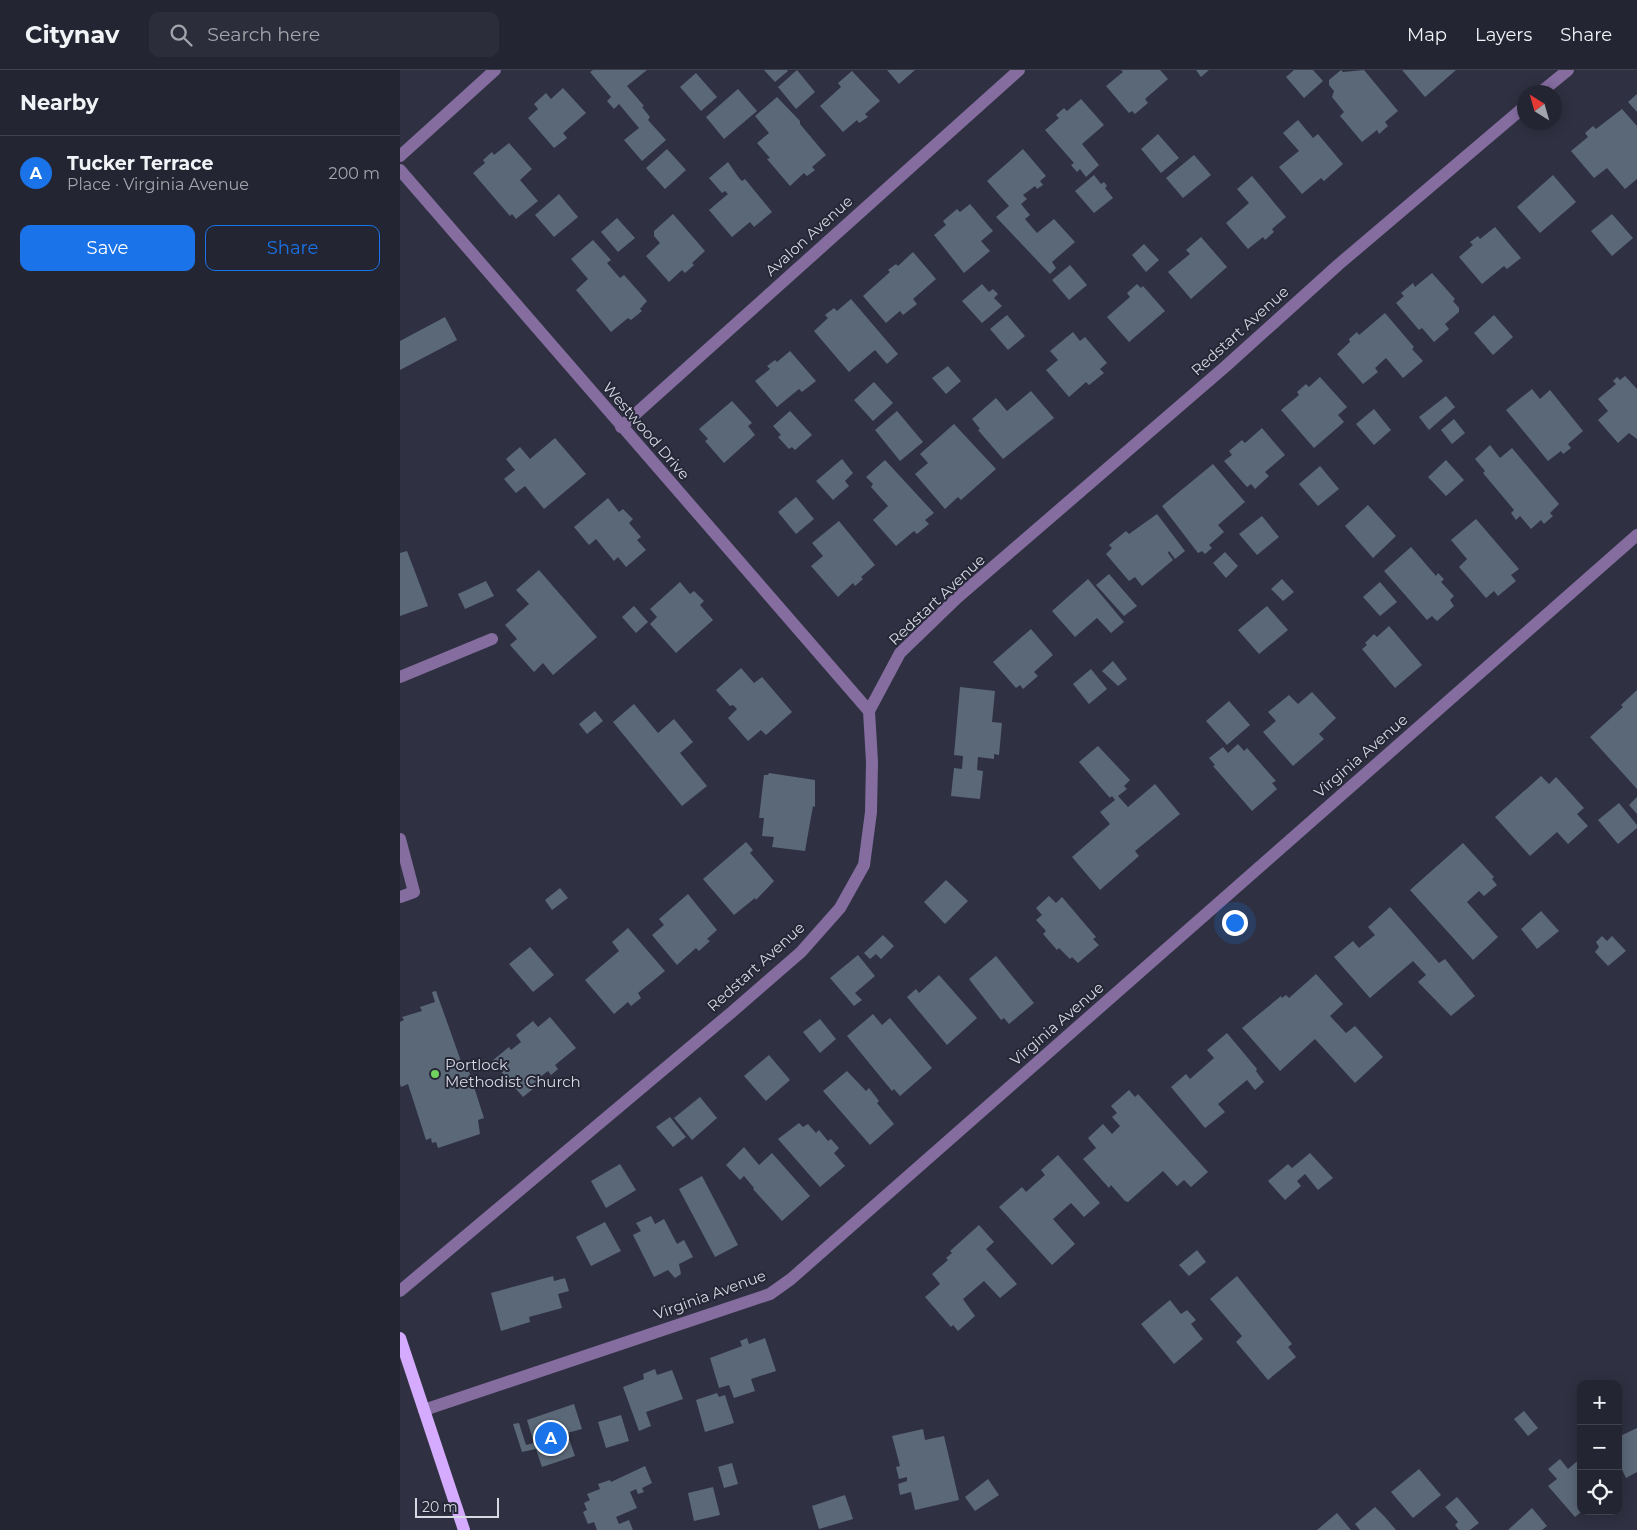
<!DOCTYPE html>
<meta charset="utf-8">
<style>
body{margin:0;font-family:Montserrat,sans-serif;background:#2b2d3a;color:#f1f3f6}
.controls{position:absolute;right:15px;bottom:15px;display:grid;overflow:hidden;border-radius:10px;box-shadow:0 2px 12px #0003}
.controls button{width:45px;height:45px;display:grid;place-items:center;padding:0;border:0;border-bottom:1px solid #40424d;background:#232532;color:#f1f3f6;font:25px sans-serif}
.compass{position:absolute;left:1117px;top:15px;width:45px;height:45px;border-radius:50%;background:#232532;box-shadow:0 2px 12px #0003;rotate:323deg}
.scale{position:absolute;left:15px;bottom:12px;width:84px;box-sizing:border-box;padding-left:5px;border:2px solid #d6d8e2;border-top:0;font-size:14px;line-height:18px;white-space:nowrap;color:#d6d8e2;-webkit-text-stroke:4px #252737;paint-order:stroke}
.you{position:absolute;left:834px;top:852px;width:18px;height:18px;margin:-12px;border:4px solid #fff;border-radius:50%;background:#1a73e8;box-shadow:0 0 0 8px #1a73e833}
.badge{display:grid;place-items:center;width:32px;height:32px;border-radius:50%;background:#1a73e8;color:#fff;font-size:16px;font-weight:700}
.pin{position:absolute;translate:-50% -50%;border:2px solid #fff;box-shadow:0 1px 5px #0006}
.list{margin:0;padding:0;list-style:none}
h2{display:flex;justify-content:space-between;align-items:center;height:65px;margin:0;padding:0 20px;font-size:21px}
h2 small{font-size:16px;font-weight:400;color:#a3a5ac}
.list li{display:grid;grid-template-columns:32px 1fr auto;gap:15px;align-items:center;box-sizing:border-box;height:75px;padding:0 20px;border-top:1px solid #40424d}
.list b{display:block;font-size:19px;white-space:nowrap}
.list p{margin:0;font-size:16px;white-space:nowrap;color:#a3a5ac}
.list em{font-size:16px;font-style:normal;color:#a3a5ac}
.actions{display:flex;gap:10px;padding:15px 20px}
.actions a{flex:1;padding:11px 0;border:1px solid #1a73e8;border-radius:10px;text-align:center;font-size:18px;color:#1a73e8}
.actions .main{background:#1a73e8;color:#fff}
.icon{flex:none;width:28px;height:28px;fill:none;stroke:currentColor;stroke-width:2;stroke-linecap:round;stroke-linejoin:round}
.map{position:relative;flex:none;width:1237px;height:1460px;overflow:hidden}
header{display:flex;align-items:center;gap:30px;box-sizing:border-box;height:70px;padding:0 25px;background:#232532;border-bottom:1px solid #40424d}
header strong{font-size:24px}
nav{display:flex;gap:28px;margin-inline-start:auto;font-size:18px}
.search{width:350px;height:45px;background:#2b2d3a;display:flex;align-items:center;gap:12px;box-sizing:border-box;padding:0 18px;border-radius:10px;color:#a3a5ac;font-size:19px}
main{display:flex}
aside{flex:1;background:#232532}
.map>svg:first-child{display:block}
</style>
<header>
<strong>Citynav</strong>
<div class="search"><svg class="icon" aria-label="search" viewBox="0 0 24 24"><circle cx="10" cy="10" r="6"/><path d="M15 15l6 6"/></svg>Search here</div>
<nav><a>Map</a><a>Layers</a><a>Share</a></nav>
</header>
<main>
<aside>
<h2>Nearby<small></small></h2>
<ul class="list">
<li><span class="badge">A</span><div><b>Tucker Terrace</b><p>Place · Virginia Avenue</p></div><em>200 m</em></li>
</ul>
<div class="actions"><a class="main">Save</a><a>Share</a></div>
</aside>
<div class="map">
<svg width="1237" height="1460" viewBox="0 0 1237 1460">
<rect width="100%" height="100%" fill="#2f3142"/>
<g fill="#5b6877">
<path d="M193,0H247L227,16L244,36L242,37L250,47L248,50L266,70L242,91L224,70L239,58L219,34L214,39L207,31L211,27L190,2Z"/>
<path d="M364,0H387L388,1L375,12Z"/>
<path d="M397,0L415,22L396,39L378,17Z"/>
<path d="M487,0H515L499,14Z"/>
<path d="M721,0H760L768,9L745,29L748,33L735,44L732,41L729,43L706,16L723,2Z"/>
<path d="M796,0H809L801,7Z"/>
<path d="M894,0H913L923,11L904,28L886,7Z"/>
<path d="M941,0L943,2L964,0L998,41L985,52L988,56L979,64L977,60L962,72L940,46L944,42L932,27L934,21L929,15V10Z"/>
<path d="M1002,0H1056L1025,27Z"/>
<path d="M452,1L480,31L465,44L468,47L459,53L457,50L443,62L420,36L441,17L438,13Z"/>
<path d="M296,3L317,27L301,41L280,17Z"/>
<path d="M163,18L186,43L163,63L167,68L154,78L128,48L138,39L134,34L146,23L151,29Z"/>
<path d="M338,19L357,41L324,69L306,47Z"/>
<path d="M1237,24V42L1228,32Z"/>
<path d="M377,27L400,51V54L426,85L412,97L415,100L407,106L404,103L390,116L367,89L370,88L357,73L369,63L355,46Z"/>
<path d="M681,29L704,55L682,74L699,95L686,107L680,99L677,102L671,95L674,93L645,60L659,48L656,45L664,38L667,41Z"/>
<path d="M1222,39L1237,56V109L1225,119L1207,98L1194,108L1171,81L1188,67L1185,63L1193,56L1196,59Z"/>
<path d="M898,50L913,68L918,64L943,94L924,111L921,108L902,124L879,97L899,81L883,63Z"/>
<path d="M758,64L779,88L761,103L741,79Z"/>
<path d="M109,73L132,99L120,110L138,131L116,149L112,144L110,146L73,103L85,93L83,90L92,82L94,85Z"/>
<path d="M267,79L286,100L265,119L246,98Z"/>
<path d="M623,79L646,106L640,111L643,115L637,119L635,116L623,125L627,129L621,134L630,145L625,149L637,163L654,149L675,172L652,192L656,198L650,204L596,147L609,136L587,111Z"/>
<path d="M794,85L811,105L783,128L766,108Z"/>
<path d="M328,92L339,108L342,111L345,109L372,142L354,157L350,152L332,167L309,140L328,124L325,121L322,123L309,108Z"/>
<path d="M694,105L701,114L704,112L707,116L705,118L713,128L694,143L675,121Z"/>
<path d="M1153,105L1176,132L1140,163L1117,137Z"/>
<path d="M852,106L886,147L872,159L874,162L865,170L863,167L848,179L826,153L849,133L837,119Z"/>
<path d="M159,124L178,147L154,167L135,145Z"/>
<path d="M570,134L593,161L581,171L590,181L564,203L534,165L546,155L543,151L557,139L560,142Z"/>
<path d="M273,144L305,181L292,193L294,195L285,203L282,200L269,212L246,186L260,173L254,166V161Z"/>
<path d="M1212,144L1233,168L1212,186L1191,161Z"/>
<path d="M217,148L235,168L218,182L201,162Z"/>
<path d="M1095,157L1121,188L1107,199L1104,196L1082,214L1059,187L1073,175L1070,172L1078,166L1080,169Z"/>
<path d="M801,167L827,197L791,229L768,202L790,184L786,180Z"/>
<path d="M193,170L211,190L207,193L220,208L224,205L247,231L240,239L242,241L231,250L228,248L211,262L176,220L188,209L171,189Z"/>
<path d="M744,174L759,190L746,202L732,185Z"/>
<path d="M513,182L536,209L513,229L517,234L503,245L500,241L486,253L463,226L490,202L488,200L496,194L498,196Z"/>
<path d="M670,195L687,215L669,230L652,210Z"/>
<path d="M1032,203L1055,229L1053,231L1059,238V242L1045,254L1049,259L1034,272L1022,258L1019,260L996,233L1004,226L1001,223L1013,213L1015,217Z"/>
<path d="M582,214L589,222L593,219L598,224L594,228L602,236L582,253L562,231Z"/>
<path d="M737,214L741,218L743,216L765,241L729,272L707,247L730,227L727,223Z"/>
<path d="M451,229L498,284L487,294L475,280L449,302L414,261L428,248L425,245L434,238L437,241Z"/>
<path d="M985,243L1014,277L1012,279L1023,291L1003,308L986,288L975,298L978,302L963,314L937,284L950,272L949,269L957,262L959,265Z"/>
<path d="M607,245L625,266L608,280L590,259Z"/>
<path d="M1094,245L1113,267L1093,285L1074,263Z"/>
<path d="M45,247L57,270L0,300V271Z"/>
<path d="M673,262L680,271L685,267L707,293L700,299L704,303L689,315L686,312L669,327L646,300L658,290L650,281Z"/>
<path d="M390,281L416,311L402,322L399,319L377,337L355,311L370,299L367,296L375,290L377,292Z"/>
<path d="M548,296L561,311L546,324L532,308Z"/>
<path d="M1225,306L1237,319V369L1229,363L1218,373L1198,350L1208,341L1198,329L1216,314L1213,311L1217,307L1220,310Z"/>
<path d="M920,307L947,337L938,345L944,352L914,378L881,340L899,325L897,322L906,314L909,317Z"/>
<path d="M474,312L493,333L473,351L454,330Z"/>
<path d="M1132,319L1140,329L1150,320L1183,361L1168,374L1171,378L1163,384L1161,381L1148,391L1106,340Z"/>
<path d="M631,321L654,348L603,389L578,360L580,359L572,349L596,328L607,341Z"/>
<path d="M1046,326L1055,337L1029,360L1019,347Z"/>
<path d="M332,331L352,353L348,356L355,365L324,393L305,371L308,369L299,359Z"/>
<path d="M974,339L991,360L974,375L956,354Z"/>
<path d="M390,341L412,365L395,380L392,377L389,379L378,367L381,365L373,356Z"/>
<path d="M497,341L523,372L500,391L475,360Z"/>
<path d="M1054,349L1065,363L1052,374L1041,360Z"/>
<path d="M554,354L596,399L561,430L558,427L545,439L515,404L528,393L520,384Z"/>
<path d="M862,358L885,385L865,402L869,406L855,419L851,414L847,417L824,391L832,385L829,381L842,370L845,373Z"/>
<path d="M155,368L186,404L144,439L125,416L116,423L104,409L115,400L106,389L120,377L130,389Z"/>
<path d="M1090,375L1100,388L1112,378L1159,434L1150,443L1153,446L1144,454L1141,450L1131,459L1120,446L1116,450L1111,443L1114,440L1083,403L1085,401L1075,389Z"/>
<path d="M442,389L453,403L445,411L449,416L433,430L416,411Z"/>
<path d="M485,390L534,443L525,450L529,454L517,464L514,461L496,476L473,450L488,436L471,417L473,414L466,407Z"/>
<path d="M1046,390L1064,410L1046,426L1028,407Z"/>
<path d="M813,394L845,432L818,455L824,462L809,475L812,478L805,484L802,481L798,483L762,436Z"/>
<path d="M920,396L939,419L918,436L899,414Z"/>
<path d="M396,427L414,449L396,464L378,442Z"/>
<path d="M208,428L219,442L223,439L233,449L229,453L241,467L237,470L246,480L226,497L218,487L214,491L196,469L189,475L174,457Z"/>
<path d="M968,435L996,466L973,488L945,456Z"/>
<path d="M757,444L785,481L775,489L769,481L768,483L773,490L742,516L735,507L729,511L706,484L712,478L709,475L726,461L729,464Z"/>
<path d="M862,446L879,467L857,485L839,464Z"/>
<path d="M1076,449L1119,499L1111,505L1116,511L1098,526L1094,521L1086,528L1059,497L1067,489L1051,470Z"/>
<path d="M439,451L475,495L461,507L463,509L455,516L453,513L438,527L411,496L423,486L412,473Z"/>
<path d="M1011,477L1036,506L1038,503L1044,509L1041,512L1054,526L1050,530L1054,536L1037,551L1032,546L1027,550L984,501Z"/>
<path d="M7,481L28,536L0,546V483Z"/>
<path d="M825,482L838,496L826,508L813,493Z"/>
<path d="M139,500L197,567L153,605L143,593L134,602L110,575L117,569L105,555L129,534L116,520Z"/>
<path d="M709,504L737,536L724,546L696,515Z"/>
<path d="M688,509L724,552L711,563L697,548L675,567L652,541Z"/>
<path d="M882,509L894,522L883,531L871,519Z"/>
<path d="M86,511L94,526L65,539L58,524Z"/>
<path d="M280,512L290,524L294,521L304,531L300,535L313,550L276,583L250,554L257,547L250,539Z"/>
<path d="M980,512L997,532L980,546L963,527Z"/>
<path d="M234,536L248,552L236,563L222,547Z"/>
<path d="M867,536L888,560L859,584L838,560Z"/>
<path d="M989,556L1022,595L995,618L962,579L967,575L965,573L974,564L977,567Z"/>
<path d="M631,559L653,585L634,602L638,606L623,619L620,615L616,618L593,592Z"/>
<path d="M713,591L727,609L718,616L702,601Z"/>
<path d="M341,598L354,613L362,607L392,642L366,665L361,660L348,671L328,648L337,639L333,635L330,636L316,620Z"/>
<path d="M691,599L707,619L689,634L673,614Z"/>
<path d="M560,617L595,621L592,652L602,653L599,685L594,684V689L578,687L577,700L583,701L580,729L551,726L554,698L562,699L563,686L554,685Z"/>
<path d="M1237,620V719L1190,667L1223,637L1221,635Z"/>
<path d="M912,622L936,648L919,664L924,669L893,696L863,662L876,651L868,642L889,625L898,634Z"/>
<path d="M829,631L850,655L827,675L806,651Z"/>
<path d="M234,634L258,663L274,649L293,672L280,683L307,716L282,736L213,652Z"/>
<path d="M195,641L203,651L187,664L179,654Z"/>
<path d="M838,674L844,681L847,678L876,711L872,713L877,719L852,741L813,696L815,695L809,688L823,677L828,683Z"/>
<path d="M698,676L730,710L724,716L727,719L718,726L728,737L755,714L780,744L735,781L739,786L700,820L672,787L710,754L700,742L715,730L712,726L710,728L679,692Z"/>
<path d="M369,703L415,710V737L413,736L405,781L372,777L374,767L362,766L364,748H359L364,705H368Z"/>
<path d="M1141,706L1149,714L1156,707L1184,738L1177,744L1188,756L1168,774L1157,762L1130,786L1095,747Z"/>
<path d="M1237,727V744L1229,735Z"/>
<path d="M1219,733L1237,755V758L1218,774L1198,750Z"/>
<path d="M346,772L353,780L350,783L374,811L356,830L355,828L334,845L303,809Z"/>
<path d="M1063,773L1094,807L1092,809L1097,815L1084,826L1079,821L1067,832L1098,867L1073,890L1010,820Z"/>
<path d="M546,810L568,831L545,854L524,832Z"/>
<path d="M160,818L168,828L152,840L145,830Z"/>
<path d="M288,824L317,860L307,869L310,871L299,881L296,878L277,895L252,865L264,855L259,849Z"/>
<path d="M649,826L656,833L662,827L696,867L693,869L699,875L678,893L672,887L670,889L659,878L657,880L643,864L646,861L636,850L642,845L636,838Z"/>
<path d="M990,837L1039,893L1045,889L1075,926L1051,946L1018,912L1026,905L1013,891L970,928L934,887L953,871L959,878L975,865L968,857Z"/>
<path d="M1141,841L1159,861L1137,879L1121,859Z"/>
<path d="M228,858L265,901L238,923L241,928L231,936L228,932L214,944L185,910L219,881L212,872Z"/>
<path d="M483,865L494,876L481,889L476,884L470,889L464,883Z"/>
<path d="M1202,866L1207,871L1212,866L1226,881L1208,896L1195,882L1199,877L1196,872Z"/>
<path d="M130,877L154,905L133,922L109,894Z"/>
<path d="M458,885L475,906L455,923L462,930L454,936L430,908Z"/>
<path d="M596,886L634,933L609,954L604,948L601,950L569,909Z"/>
<path d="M916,904L943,934L930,946L946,963L955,956L983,987L955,1013L915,969L880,1001L842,958L881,926L882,928L886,925L889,928Z"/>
<path d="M539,905L577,948L547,975L507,927L516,919L519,923Z"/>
<path d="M36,921L62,994L66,992L84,1048L78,1050L80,1064L38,1078L36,1072L32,1073L31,1068L26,1070L8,1014L1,1017L0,1014V952L4,950L2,947L22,941L20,937L35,932L32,922Z"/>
<path d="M473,944L482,955L490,948L532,998L500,1026L494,1019L492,1021L447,966Z"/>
<path d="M150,947L176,978L155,995L158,999L151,1005L148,1001L136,1010L139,1014L123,1027L92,991L109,977L111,980L121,972L116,965L133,951L138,957Z"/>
<path d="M420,949L436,969L420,983L403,962Z"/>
<path d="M827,963L857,999L856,1001L864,1012L855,1020L847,1010L818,1034L825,1042L805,1058L771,1017L786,1004L790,1009L814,988L807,980Z"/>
<path d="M369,985L390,1010L366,1031L344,1006Z"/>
<path d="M447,1001L466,1021L469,1018L479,1031L477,1033L494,1054L470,1075L423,1021Z"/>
<path d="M729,1020L735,1027L738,1024L808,1102L791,1117L784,1110L777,1116L763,1101L728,1132L725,1131L711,1115L709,1118L683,1089L696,1078L688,1068L703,1054L712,1064L720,1056L712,1047L717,1043L711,1036Z"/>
<path d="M300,1027L317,1048L292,1070L274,1048Z"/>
<path d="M270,1047L286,1067L273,1077L256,1057Z"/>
<path d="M399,1053L403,1057L408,1054L416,1063L419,1060L428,1071L431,1069L439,1078L434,1083L445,1096L420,1117L378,1069Z"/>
<path d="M344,1077L359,1095L372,1083L410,1126L382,1151L353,1119L354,1118L344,1106L340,1110L326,1095Z"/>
<path d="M910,1083L933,1108L918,1120L905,1104L897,1111L901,1116L885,1130L868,1111L888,1094L892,1098Z"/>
<path d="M658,1085L700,1133L684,1147L671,1133L653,1149L675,1174L652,1195L599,1137L622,1117L626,1122L645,1105L641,1100Z"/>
<path d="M220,1094L236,1120L206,1138L191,1111Z"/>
<path d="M302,1106L338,1175L315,1187L279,1119Z"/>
<path d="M251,1146L255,1154L264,1149L277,1174L284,1170L293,1187L279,1194L281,1204L275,1208L268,1200L254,1207L233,1165L241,1161L236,1153Z"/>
<path d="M205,1152L221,1181L191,1196L176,1167Z"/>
<path d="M579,1155L594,1172L586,1179L617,1214L600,1228L584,1211L563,1229L575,1246L558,1261L553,1255L551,1257L525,1227L540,1214L532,1204L548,1190L546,1188L552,1183L550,1181Z"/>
<path d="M797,1180L806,1192L789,1206L779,1195Z"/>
<path d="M153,1206L154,1211L165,1208L169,1221L158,1224L162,1238L129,1247L130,1252L101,1261L91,1223Z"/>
<path d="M837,1206L892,1274L888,1277L896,1287L868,1310L836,1272L842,1266L810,1229Z"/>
<path d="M770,1230L781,1244L787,1240L796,1250L791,1254L803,1269L774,1294L741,1254Z"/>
<path d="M347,1268L349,1274L365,1268L376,1301L351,1309L355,1321L334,1328L329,1315L319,1318L310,1288L342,1276L340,1271Z"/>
<path d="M255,1299L257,1305L272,1300L283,1329L246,1342L251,1356L239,1361L223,1317L244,1309L243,1304Z"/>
<path d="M317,1323L319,1327L325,1325L334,1353L305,1362L296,1330Z"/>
<path d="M174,1334L182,1359L167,1363L175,1386L142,1397L136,1379L122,1382L113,1354L119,1353L126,1375L134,1373L127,1350Z"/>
<path d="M1124,1341L1138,1358L1128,1366L1114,1349Z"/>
<path d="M221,1345L229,1371L206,1378L198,1352Z"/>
<path d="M1237,1358V1402L1226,1408L1218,1391V1367Z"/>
<path d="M523,1359L525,1370L544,1366L559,1430L515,1440L511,1422L500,1425L498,1414L507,1411V1407L499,1409L496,1397L500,1396L492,1366Z"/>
<path d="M1181,1388V1442L1175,1447L1148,1416L1157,1409L1148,1399L1160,1389L1168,1399Z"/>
<path d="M332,1393L338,1414L324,1418L318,1397Z"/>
<path d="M245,1396L252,1413L242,1418L244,1422L238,1424L236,1419L230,1422L237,1438L216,1447L219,1454L229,1450L233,1460H197L194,1452L188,1454L183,1442L187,1440L184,1433L190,1430L187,1424L200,1419L198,1414L210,1410L211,1412Z"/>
<path d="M1019,1399L1041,1425L1013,1448L991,1422Z"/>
<path d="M588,1409L599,1425L575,1441L565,1427Z"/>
<path d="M313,1417L320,1445L294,1451L288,1423Z"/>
<path d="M445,1425L453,1449L419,1459L412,1436Z"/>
<path d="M1057,1427L1079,1453L1070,1460H1059L1055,1455L1058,1452L1045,1437Z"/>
<path d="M975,1437L985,1447L996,1460H960L955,1454Z"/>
<path d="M1132,1438L1147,1456L1142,1460H1108Z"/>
<path d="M937,1443L951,1460H917Z"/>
</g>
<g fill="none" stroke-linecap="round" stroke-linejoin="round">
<g stroke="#856da0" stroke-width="12">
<path d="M1141,22L1168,0"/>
<path d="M0,86L95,0"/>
<path d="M0,100L469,641"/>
<path d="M221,357L619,0"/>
<path d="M0,607L92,569"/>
<path d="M0,769L14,822L0,827"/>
<path d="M0,1221L332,942L401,882L440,838L464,795L471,742L472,692L469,641L500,583L557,528L826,296L938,195L1124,37"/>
<path d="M24,1340L370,1224L391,1209L1237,465"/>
</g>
<path stroke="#d4abfe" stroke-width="12" d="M0,1268L64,1460"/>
</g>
<circle fill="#71d35e" stroke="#252737" stroke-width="2" cx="35" cy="1004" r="5"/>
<g text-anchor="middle" stroke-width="4" stroke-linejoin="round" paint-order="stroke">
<g font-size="15" fill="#d6d8e2" stroke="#252737">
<text transform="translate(409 166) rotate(-42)" y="5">Avalon Avenue</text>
<text transform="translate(840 261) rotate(-42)" y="5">Redstart Avenue</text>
<text transform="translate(246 361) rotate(49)" y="5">Westwood Drive</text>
<text transform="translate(537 530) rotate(-43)" y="5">Redstart Avenue</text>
<text transform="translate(961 686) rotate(-41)" y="5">Virginia Avenue</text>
<text transform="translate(356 897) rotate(-42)" y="5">Redstart Avenue</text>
<text transform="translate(657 954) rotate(-41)" y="5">Virginia Avenue</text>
<text transform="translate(310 1225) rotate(-20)" y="5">Virginia Avenue</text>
</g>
<g font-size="15" fill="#d6d8e2" stroke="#252737" text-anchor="start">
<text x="45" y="1000">Portlock<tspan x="45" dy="17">Methodist Church</tspan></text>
</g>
</g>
</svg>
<div class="controls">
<button>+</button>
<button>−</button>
<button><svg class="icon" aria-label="locate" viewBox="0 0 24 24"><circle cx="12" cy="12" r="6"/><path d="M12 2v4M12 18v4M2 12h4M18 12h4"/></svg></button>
</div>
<svg class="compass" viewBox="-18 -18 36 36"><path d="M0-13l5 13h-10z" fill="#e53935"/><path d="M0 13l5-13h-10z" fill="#a3a5ac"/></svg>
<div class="scale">20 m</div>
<div class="you"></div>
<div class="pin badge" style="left:151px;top:1368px">A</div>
</div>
</main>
